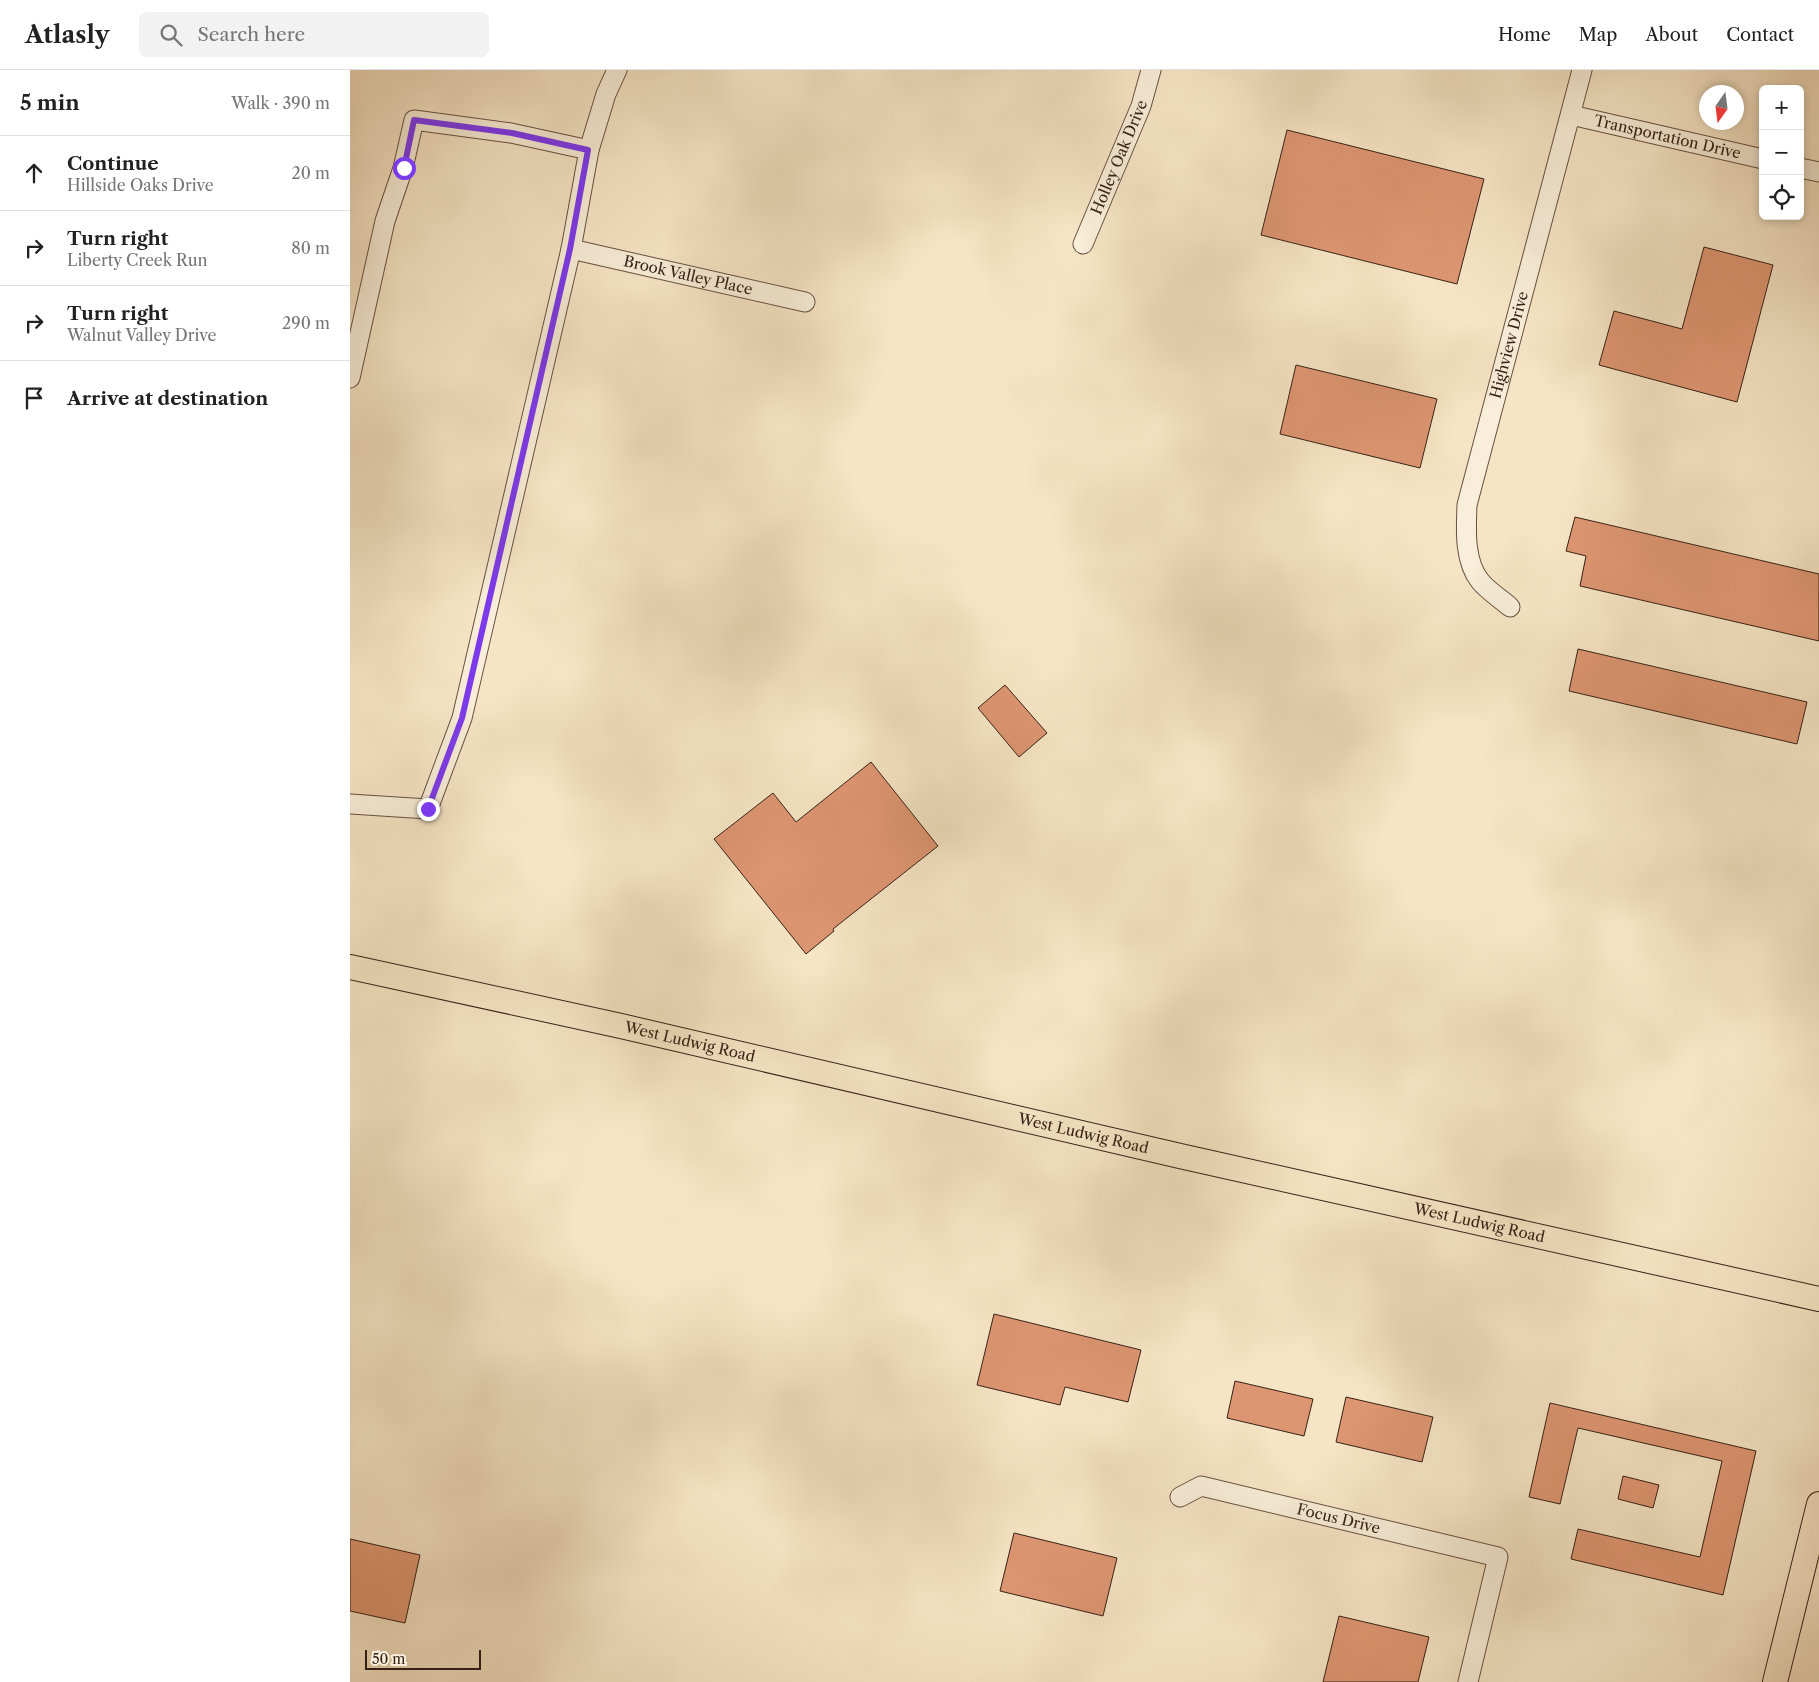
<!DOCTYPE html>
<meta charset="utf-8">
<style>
body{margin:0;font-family:"Libre Caslon Text",serif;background:#f2f2f2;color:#222}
.controls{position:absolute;right:15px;top:15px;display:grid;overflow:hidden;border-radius:8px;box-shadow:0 2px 8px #0003}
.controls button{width:45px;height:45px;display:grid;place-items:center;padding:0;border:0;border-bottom:1px solid #e0e0e0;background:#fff;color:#222;font:25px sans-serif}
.compass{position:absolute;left:1349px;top:15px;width:45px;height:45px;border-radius:50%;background:#fff;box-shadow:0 2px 8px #0003;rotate:194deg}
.scale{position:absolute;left:15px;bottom:12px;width:116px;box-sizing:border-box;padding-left:5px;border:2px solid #372117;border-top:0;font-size:14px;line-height:18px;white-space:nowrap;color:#372117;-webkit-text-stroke:4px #f9eed9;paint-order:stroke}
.stop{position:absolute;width:15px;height:15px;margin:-11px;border:4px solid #7c3aed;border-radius:50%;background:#fff}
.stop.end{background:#7c3aed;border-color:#fff;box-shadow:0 1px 5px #0008}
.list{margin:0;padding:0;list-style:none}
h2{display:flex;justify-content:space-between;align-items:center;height:65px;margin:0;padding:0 20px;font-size:21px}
h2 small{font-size:16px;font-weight:400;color:#767676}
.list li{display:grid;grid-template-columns:32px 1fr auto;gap:15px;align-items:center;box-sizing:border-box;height:75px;padding:0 20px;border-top:1px solid #e0e0e0}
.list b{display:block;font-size:19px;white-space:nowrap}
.list p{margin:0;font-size:16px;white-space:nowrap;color:#767676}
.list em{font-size:16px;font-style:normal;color:#767676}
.icon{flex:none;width:28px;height:28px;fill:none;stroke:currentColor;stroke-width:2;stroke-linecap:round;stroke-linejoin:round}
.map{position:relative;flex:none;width:1469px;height:1612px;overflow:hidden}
header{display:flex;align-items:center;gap:30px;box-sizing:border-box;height:70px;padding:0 25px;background:#fff;border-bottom:1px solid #e0e0e0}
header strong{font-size:24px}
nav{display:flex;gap:28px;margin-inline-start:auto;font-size:18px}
.search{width:350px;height:45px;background:#f2f2f2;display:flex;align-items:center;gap:12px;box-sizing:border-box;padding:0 18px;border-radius:8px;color:#767676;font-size:19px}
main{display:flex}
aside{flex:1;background:#fff}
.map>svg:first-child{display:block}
</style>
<header>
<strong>Atlasly</strong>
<div class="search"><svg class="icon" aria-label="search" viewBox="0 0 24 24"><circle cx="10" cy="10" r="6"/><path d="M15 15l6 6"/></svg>Search here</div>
<nav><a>Home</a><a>Map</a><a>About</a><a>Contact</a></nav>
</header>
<main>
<aside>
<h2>5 min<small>Walk · 390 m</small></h2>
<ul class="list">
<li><svg class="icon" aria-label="ahead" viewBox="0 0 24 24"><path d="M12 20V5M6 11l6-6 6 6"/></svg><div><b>Continue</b><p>Hillside Oaks Drive</p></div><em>20 m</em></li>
<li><svg class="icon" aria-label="right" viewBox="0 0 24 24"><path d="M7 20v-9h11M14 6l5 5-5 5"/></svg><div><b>Turn right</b><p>Liberty Creek Run</p></div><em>80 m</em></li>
<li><svg class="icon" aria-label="right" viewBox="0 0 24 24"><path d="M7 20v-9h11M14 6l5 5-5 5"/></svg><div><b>Turn right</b><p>Walnut Valley Drive</p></div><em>290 m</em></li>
<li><svg class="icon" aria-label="arrive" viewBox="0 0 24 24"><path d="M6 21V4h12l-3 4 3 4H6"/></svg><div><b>Arrive at destination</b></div></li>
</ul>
</aside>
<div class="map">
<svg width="1469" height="1612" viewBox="0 0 1469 1612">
<rect width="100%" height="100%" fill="#f6e5c5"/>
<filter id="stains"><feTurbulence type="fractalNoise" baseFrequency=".004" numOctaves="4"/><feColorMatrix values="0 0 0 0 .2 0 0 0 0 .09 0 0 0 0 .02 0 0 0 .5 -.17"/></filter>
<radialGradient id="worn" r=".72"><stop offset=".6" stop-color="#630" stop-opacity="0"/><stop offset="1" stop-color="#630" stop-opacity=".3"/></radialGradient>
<g fill="#dd9672" stroke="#372117">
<path d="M937,60L1134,109L1107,214L911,165Z"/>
<path d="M1354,177L1423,195L1387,332L1249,295L1264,241L1332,259Z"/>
<path d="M946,295L1087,329L1070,398L930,364Z"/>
<path d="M1225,447L1469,504V571L1230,516L1236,486L1216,481Z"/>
<path d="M1228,579L1457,632L1447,674L1219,621Z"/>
<path d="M655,615L697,663L669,687L628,638Z"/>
<path d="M521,692L588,776L483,859L484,861L456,884L364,769L423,723L446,752Z"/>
<path d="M644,1244L791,1280L778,1332L715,1317L710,1335L627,1315Z"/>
<path d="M885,1311L963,1329L954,1366L877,1348Z"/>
<path d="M996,1327L1083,1347L1072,1392L986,1372Z"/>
<path d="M1200,1333L1406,1381L1373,1525L1221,1489L1228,1459L1350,1487L1372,1391L1228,1358L1210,1434L1179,1427Z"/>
<path d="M1273,1406L1309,1415L1303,1438L1268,1429Z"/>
<path d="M664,1463L767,1488L753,1546L650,1521Z"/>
<path d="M0,1469L70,1485L55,1553L0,1541Z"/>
<path d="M989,1546L1079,1567L1068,1612H973Z"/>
</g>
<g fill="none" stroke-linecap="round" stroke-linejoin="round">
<g stroke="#675242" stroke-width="21">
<g id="minor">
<path id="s1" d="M1221,45L1413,89"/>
<path d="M1450,98L1469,102"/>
<path id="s2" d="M733,174L791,36L801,0"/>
<path id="s3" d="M221,179L455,232"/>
<path d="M0,308L35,151L53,98L64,50L161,63L239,80"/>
<path id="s4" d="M1160,537C1151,529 1138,521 1130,511C1114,491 1116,459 1117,435L1232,0"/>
<path d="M0,734L78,739L112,648L221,179L239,80L256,24L267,0"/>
<path id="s5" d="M830,1427L851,1416L1148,1487L1118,1612"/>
</g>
</g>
<g stroke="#372117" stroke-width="26">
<g id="major">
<path id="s6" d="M0,897L271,956L830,1086L1469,1229"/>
<path d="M1425,1612L1469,1434"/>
</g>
</g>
<use href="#minor" stroke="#f9eed9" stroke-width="19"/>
<use href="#major" stroke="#f6e5c5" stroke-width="24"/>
</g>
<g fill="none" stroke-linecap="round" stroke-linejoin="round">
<path stroke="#7c3aed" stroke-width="6" d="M54,98L64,50L162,63L238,80L220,179L112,648L78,739"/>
</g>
<g text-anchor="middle" stroke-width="4" stroke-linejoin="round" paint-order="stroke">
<g font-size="15" fill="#372117" stroke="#f9eed9">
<text dy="5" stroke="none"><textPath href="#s1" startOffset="99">Transportation Drive</textPath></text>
<text dy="5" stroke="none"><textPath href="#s2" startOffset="94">Holley Oak Drive</textPath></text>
<text dy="5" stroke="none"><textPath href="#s3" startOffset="120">Brook Valley Place</textPath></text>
<text dy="5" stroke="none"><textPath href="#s4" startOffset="284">Highview Drive</textPath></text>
<text dy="5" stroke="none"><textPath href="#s6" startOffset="348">West Ludwig Road</textPath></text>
<text dy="5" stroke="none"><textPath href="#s6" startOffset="752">West Ludwig Road</textPath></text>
<text dy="5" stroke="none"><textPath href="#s6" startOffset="1158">West Ludwig Road</textPath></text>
<text dy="5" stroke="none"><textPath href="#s5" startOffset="165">Focus Drive</textPath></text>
</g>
</g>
<rect width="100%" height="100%" filter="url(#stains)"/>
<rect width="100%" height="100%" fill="url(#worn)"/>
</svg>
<div class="controls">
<button>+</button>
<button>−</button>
<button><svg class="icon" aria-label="locate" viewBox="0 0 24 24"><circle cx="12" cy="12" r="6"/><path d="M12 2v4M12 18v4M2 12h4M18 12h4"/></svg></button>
</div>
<svg class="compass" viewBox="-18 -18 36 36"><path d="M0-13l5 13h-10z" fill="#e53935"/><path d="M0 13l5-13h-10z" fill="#767676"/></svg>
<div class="scale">50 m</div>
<div class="stop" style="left:54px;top:98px"></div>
<div class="stop end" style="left:78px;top:739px"></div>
</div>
</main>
